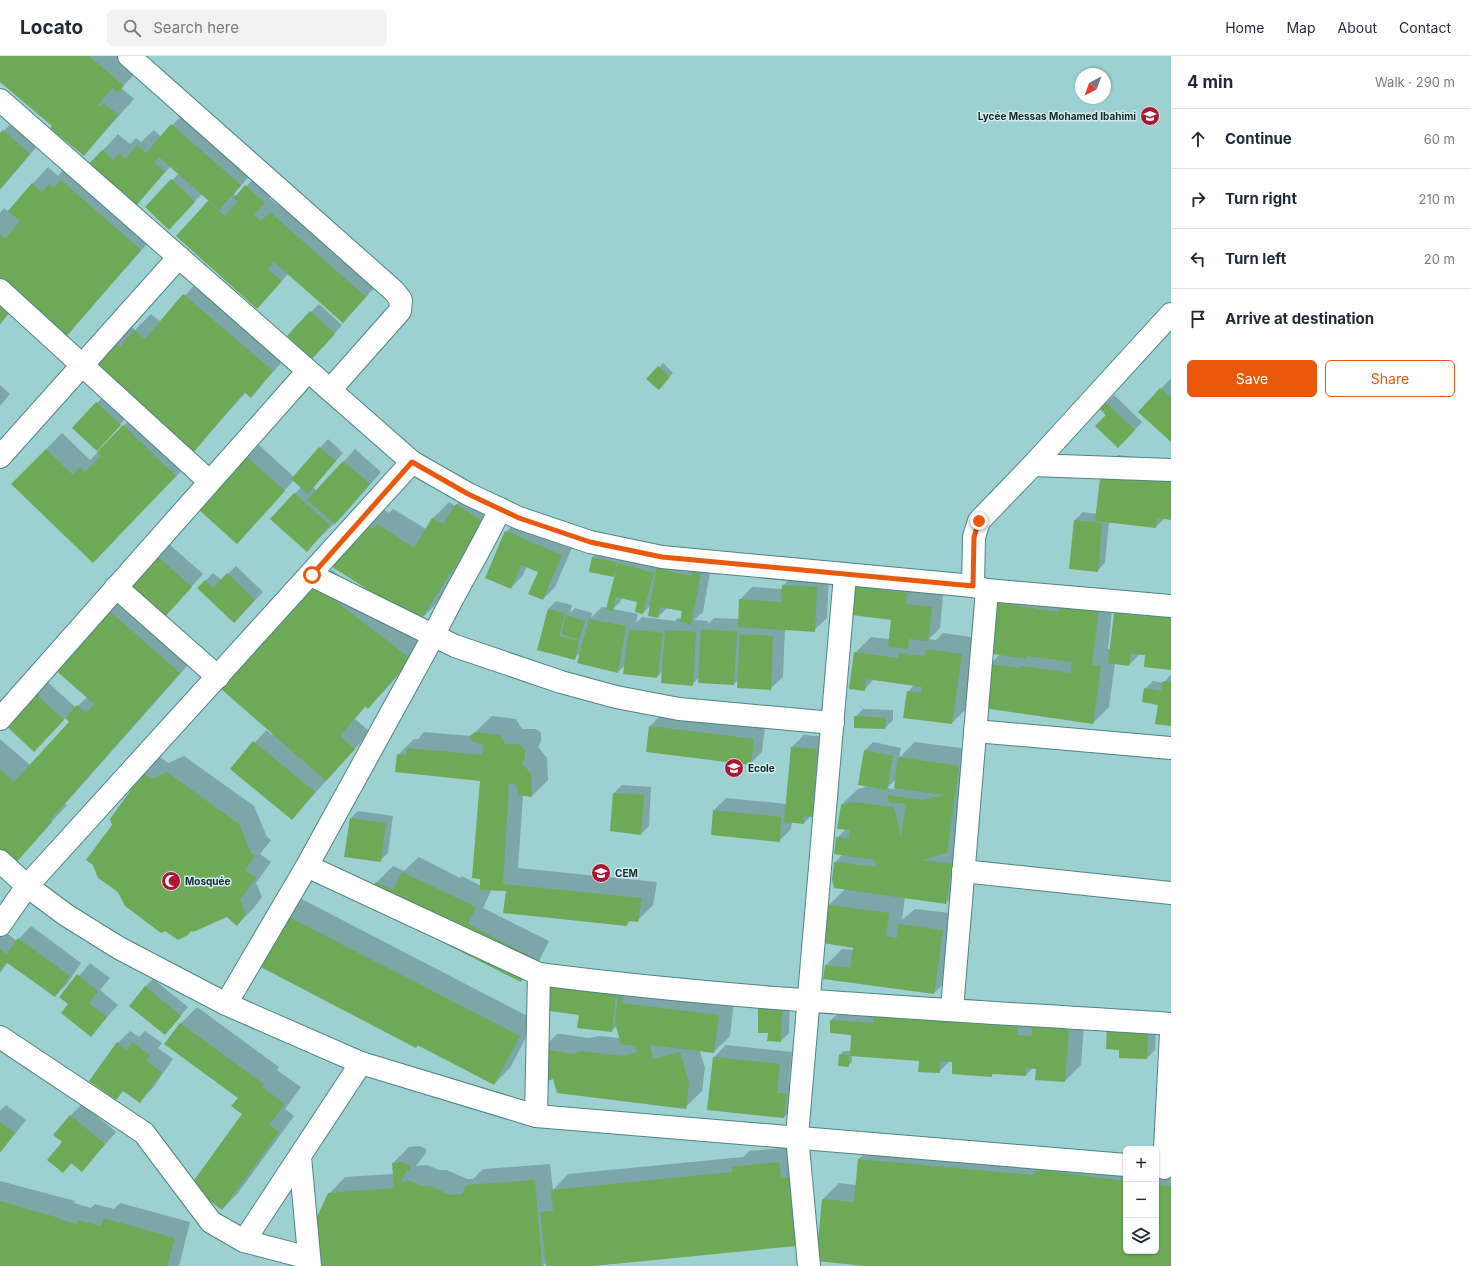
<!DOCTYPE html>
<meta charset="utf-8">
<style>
body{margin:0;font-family:Inter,sans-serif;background:#f2f2f3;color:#1f2937}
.controls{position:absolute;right:12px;bottom:12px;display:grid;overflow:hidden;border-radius:6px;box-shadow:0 1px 3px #0004}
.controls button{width:36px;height:36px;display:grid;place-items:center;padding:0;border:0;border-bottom:1px solid #e0e1e3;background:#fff;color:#1f2937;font:20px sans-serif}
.compass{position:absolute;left:1075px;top:12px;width:36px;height:36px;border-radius:50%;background:#fff;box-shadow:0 1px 3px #0004;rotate:221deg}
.stop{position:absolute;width:12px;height:12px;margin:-9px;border:3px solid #ea580c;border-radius:50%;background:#fff}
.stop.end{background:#ea580c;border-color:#fff;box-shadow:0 1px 4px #0008}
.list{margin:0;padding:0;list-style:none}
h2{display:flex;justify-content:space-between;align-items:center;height:52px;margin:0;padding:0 16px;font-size:17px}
h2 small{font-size:13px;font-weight:400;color:#747a83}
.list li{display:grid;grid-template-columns:26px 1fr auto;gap:12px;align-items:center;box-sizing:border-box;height:60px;padding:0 16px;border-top:1px solid #e0e1e3}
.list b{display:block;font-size:15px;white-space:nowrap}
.list em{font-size:13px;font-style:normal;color:#747a83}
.actions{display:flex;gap:8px;padding:12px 16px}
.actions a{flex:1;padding:9px 0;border:1px solid #ea580c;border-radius:6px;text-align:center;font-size:14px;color:#ea580c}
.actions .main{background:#ea580c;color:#fff}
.icon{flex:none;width:22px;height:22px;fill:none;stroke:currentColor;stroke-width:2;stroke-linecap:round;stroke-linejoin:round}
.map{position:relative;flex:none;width:1171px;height:1210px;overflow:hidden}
header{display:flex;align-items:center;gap:24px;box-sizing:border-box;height:56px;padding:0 20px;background:#fff;border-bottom:1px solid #e0e1e3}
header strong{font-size:19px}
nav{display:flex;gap:22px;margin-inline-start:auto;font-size:14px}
.search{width:280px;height:36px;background:#f2f2f3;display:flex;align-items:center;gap:10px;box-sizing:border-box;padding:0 14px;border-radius:6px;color:#747a83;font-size:15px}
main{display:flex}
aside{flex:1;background:#fff}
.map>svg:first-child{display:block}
</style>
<header>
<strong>Locato</strong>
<div class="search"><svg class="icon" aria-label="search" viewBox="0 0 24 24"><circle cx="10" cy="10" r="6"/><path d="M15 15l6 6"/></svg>Search here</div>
<nav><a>Home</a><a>Map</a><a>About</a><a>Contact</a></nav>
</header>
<main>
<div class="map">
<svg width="1171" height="1210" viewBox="0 0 1171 1210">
<rect width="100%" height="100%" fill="#9cd0d1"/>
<g fill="#0003" fill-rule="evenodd">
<path d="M0,0H124L140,13L121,32L134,43L84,99L54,70L0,24Z"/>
<path d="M188,53L256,112L234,138L237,140L262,114L280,130L269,142L278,149L286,140L381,225L343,265L289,217L257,251L177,180L209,144L202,138L177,164L146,151L179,117L171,110L136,148L90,108L118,78L130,88L136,82L141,86L154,74L161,81Z"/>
<path d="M19,59L45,81L0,134V79Z"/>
<path d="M48,111L58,120L65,112L157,177L64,281L22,243L0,268V157L4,152L8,155Z"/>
<path d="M200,223L289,298L251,341L246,336L193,396L82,304L130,270L135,274L151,258L161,266Z"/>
<path d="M319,248L342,269L320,294L311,256Z"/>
<path d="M663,307L673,317L658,333L648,323Z"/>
<path d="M1171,322V385L1139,356Z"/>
<path d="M0,329L10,338L0,350Z"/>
<path d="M105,339L128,360L105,385L73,372Z"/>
<path d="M1114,339L1142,366L1126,383L1101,353Z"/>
<path d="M140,353L192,404L109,489L46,393L62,377L90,404Z"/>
<path d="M328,383L343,397L313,431L317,435L355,393L381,416L347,455L307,494L272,463L301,431L294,424L237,487L247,401L259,389L294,421Z"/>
<path d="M1118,399L1171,405V463L1165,462L1156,471L1109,466L1105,507L1097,515L1070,512L1075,464L1083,456L1097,458L1102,415Z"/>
<path d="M473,432L499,449L435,549L419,565L328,506L372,446L389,457L393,453L426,473L433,462L449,446L455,450Z"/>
<path d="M518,464L574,487L555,531L543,543L539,515L527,510L523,519L511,532L506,476Z"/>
<path d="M160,480L203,518L173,551L119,525Z"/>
<path d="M601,493L712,505L703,556L694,564L708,565V568L714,562L739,563L740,544L752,531L783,533V530L795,517L829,519L827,562L814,574L785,573L783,621L770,633L738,624L734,628L699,621L692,629L663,615L657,621L626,608L618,616L581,596L574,603L538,593L548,553L556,545L572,549L570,557L575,552L592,557L591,562L602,551L607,552L617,516L613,520L590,515L593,501ZM622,541L638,546L643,557L651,549L658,561L667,552L683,555L681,563L678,562L675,565L642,561L636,567L638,558L613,553L620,546Z"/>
<path d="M236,510L263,536L234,566L198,532L213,517L222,524Z"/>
<path d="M332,514L427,587L384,635L368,651L366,650L355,663L370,676L292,763L232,713L266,674L272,679L273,677L300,540Z"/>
<path d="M868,519L918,536L943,539L940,572L929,583L936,584L943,577L977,582L968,651L952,667L908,636L914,629L874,623L864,634L855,597L871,581L889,583L892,563L856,531Z"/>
<path d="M113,527L196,600L65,748L67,749L14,807L0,795V683L30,709L70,665L66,661L46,682L0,662L38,617L76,652L87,641Z"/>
<path d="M1077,530L1114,535L1108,593H1110L1115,557L1127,545L1155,549L1171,613L1146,599L1140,598L1129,609L1115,607L1109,651L1093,667L990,608L1000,598L995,547L1011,531L1068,539Z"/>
<path d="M1171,618V669L1159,648L1145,633L1153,625L1164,627Z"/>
<path d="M863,653L893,654V664L885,672L855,661Z"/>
<path d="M662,658L765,671L762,696L750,708L650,670Z"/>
<path d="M492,660L516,663L522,673H536L541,677V685L538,691L547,702L548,724L532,740L523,739L518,812L657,826L653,849L637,865L631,864L627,868L507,834L488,833L491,835L483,852L549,885L537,909L521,925L367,847L377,826L393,810L404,815L419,801L460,822L462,820L481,830L482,724L398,699L414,683H418L424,676L471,680Z"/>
<path d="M804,679L829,681L824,747L804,767L792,765L791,773L779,785L714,754L726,742L786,748L792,691Z"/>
<path d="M873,686L901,692L899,702L915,686L975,694L963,780L953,790L967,792L962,831L946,847L905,841L902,864L915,853L958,858L950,921L934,937L824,922L826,909L842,893L854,894V891L824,886L829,849L845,833L833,824L835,806L843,798L837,782L846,773L841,749L858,733L870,730L865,694ZM896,723V731L894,733L887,732Z"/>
<path d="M184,700L254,750L267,781L271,784L260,798L271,806L256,827L262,841L253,853L237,869L114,769L111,763L144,717L160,701L168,707Z"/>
<path d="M622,729L651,731L649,770L641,778L614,737Z"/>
<path d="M358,755L393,760L388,797L380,805L350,763Z"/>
<path d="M292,838L535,964L510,1012L494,1028L250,905Z"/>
<path d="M31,870L81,907L67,928L55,940L8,906L0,917V872L17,885Z"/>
<path d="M90,907L110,922L100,934L118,949L91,979L70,948L61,941Z"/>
<path d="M639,918L638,931L734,943L730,980L714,996L700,995L705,1012L702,1035L686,1051L554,1022L540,995L557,978H560L589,982L599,980L620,982L617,970L611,975L578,971L627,921Z"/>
<path d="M153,923L188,951L165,978L145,931Z"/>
<path d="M767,944L790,945L789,977L781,985L769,976H759V952Z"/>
<path d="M848,948L1085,954L1081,1009L1065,1025L1036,1023L1037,1012H1033L1026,1019L994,1017L991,1020L953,1005L951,1004L939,1016L920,1004L852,999V1006L848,1010L840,999L843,995H851L852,978L831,964Z"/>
<path d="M197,951L279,1011L277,1014L301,1031L285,1053L294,1060L238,1137L222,1153L244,1058L239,1041L166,988L181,967Z"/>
<path d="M1156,965L1155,994L1147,1002L1120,993Z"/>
<path d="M130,975L139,981L145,975L162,987L158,992L173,1003L152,1033L140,1045L124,1034L116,1042L118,987Z"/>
<path d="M726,989L792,996L789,1025L799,1026L796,1049L784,1061L708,1053L714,1001Z"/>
<path d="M82,1048L116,1076L82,1115L72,1107L63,1116L64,1086L70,1060Z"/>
<path d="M6,1049L26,1064L0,1097V1055Z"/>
<path d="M875,1087L1126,1107V1195H1156V1111L1171,1113V1210H876L823,1143L839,1127L857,1129L859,1103Z"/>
<path d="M419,1090L426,1093V1097L416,1110L427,1109L439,1114H447L467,1123H473L483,1113L550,1108L553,1134L568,1118L743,1101L749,1095L795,1091L811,1173L795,1189L583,1210H547L546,1207L543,1210H307L329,1138L345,1121L393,1118V1107L409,1091Z"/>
<path d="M0,1125L75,1145L74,1147L91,1152L95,1148L114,1153L120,1147L190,1166L179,1210H0Z"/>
</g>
<g fill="#6ea957">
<path d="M0,0H89L124,30L117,37L112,32L98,49L101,51L104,47L118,59L84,100L50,72L52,70L0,26Z"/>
<path d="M171,68L241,129L219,154L159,101L154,106L165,116L136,150L88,109L102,94L113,104L119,97L126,103L137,89L146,97Z"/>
<path d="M3,74L30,98L0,133V77Z"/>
<path d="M171,123L195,146L169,174L145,151Z"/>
<path d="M61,124L141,194L65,282L0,226V178L5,183L20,165L8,155L32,127L42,136L49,128L54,132Z"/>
<path d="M245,129L265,147L254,159L261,165L270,156L366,241L343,267L274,206L268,213L282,225L257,253L176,180L208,145L225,160L238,145L234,142Z"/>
<path d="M183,238L273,315L251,342L244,336L193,397L80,305L104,277L120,291L134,274L145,283Z"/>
<path d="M0,251L8,258L0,268Z"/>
<path d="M310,255L335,278L312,303L287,280Z"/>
<path d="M658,310L670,321L659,334L646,323Z"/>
<path d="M1160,332L1171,341V386L1138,356Z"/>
<path d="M96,346L121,369L97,395L72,372Z"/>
<path d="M1106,347L1135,374L1118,392L1095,370L1106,359L1100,353Z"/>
<path d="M123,369L176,420L93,507L11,428L46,393L73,419L80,411L85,416L101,400L97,396Z"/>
<path d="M319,391L336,405L308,438L291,423Z"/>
<path d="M247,401L285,435L237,488L199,454Z"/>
<path d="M343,405L370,428L335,468L307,444Z"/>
<path d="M1101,414L1171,422V464L1157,462L1156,472L1095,465Z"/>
<path d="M294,437L330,469L307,496L270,463Z"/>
<path d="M456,448L484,466L419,566L326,507L355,462L373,473L377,468L414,492L432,462L443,468Z"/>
<path d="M1074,464L1102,467L1098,516L1069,513Z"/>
<path d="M505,475L562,499L543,544L528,538L538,516L521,509L511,533L485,522Z"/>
<path d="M148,492L192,531L161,565L117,525Z"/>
<path d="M592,501L617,506L614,521L589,516Z"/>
<path d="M618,507L654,517L643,558L635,556L637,546L616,541L613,555L606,553Z"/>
<path d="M657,509L670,512L669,515L691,520L692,515L701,517L691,569L680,566L682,555L660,551L658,562L648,560Z"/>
<path d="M227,517L255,544L234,567L197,532L205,524L213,532Z"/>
<path d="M315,529L411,603L368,653L365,650L340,680L355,693L326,725L220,632L234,607Z"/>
<path d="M782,529L817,531L815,576L738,571L739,543L781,546Z"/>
<path d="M855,531L907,537L906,548L932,551L928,585L909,583L908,593L888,591L891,564L852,559Z"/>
<path d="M96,543L180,617L50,764L52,766L14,809L0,796V713L14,726L69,666L65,662L77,649L86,657L94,648L43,603Z"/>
<path d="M1060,545L1099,551L1092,609L1101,610L1093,668L983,652L989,608L1021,612V610L1071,617L1072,606L1027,600V603L987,597L994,546L1059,556Z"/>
<path d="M1151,551L1171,553V614L1144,611L1145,599L1131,598L1129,610L1108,607L1114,557L1150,561Z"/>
<path d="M548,553L565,557L559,580L579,585L575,604L537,594Z"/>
<path d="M566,559L585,565L579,584L561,578Z"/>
<path d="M589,563L626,570L618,617L577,607Z"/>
<path d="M629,573L663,577L657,622L623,618Z"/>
<path d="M701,573L737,576L734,629L698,627Z"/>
<path d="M665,574L696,576L693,630L661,627Z"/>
<path d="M740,578L773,580L771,634L737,632Z"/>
<path d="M926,593L962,598L952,668L903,662L907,635L921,637L922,631L866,623L865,635L849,633L854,596L898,602L899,597L925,600Z"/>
<path d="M1163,625L1171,626V670L1155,668L1158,649L1142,646L1144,632L1161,635Z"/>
<path d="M25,628L64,664L34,696L0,664Z"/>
<path d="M854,660L886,662L885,673L854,672Z"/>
<path d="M649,670L754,683L751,709L646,696Z"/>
<path d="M475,676L500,679L505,688H519L525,694V702L522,707L531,718L532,741L518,739L517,729L509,727L503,828L642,842L638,866L628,865L627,870L503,857L506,835L480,834V823L472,822L480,725L395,716L397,698L406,699L407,692L482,699L484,689L473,686L470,680Z"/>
<path d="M253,685L315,736L292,764L230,713Z"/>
<path d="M791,691L817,693L813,761L804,760V768L784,766Z"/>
<path d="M864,694L893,700L887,734L858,729Z"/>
<path d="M898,701L959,710L947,797L922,804L952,808L946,848L834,832L832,824L834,806L877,811L875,804L834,798L836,781L849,783L850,774L837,773L841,749L853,746L894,751L901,781L906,748L889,746L887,739L923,744L944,739L894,732Z"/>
<path d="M167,716L236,766L238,765L251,797L255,800L245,814L256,822L240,844L246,858L237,870L227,861L193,876L191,875L188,879L178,884L165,875L161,877L125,850L118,836L98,822L93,809L86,804L112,769L110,763L143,717L152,723Z"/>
<path d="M613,737L644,739L641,779L610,775Z"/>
<path d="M713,754L781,761L780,786L711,779Z"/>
<path d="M350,762L386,767L381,806L344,801Z"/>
<path d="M402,816L476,851L468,868L534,902L521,926L365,847L376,826L393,834Z"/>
<path d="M828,849L889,857L886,880L897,882L898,868L943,874L934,938L823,923L825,909L850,912L853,892L823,887Z"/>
<path d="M275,854L520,980L494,1029L418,989L416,992L249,905Z"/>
<path d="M18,882L70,920L55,941L6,906L0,914V893L6,898Z"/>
<path d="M77,918L98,935L89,947L107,961L91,981L61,957L68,948L59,941Z"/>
<path d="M545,929L624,933L622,947L719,959L714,997L650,989L653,1003L680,996L689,1028L686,1053L557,1037L553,1023L545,1026L543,993L572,998L582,995L623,1000L637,996L635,990L621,988L615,967L618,938H616L612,976L577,972L579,959L542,954Z"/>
<path d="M145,930L181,960L165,979L129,950Z"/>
<path d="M758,952H782L781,986L767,985L768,977H758Z"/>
<path d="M874,956L1018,965L1017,979L1032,980V968L1069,970L1065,1026L1035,1024L1036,1013L1026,1012V1020L992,1018V1021L952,1018V1006L940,1005V1017L918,1016L919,1005L850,1000L851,979L830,977V964L873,967Z"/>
<path d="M180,967L264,1028L262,1031L285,1048L269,1069L279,1076L222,1154L190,1130L242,1058L231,1050L238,1042L164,988Z"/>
<path d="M1107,970L1148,972L1147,1003L1119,1002V994L1106,993Z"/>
<path d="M117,986L127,994L132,986L150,999L146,1005L162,1016L140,1047L123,1035L116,1044L89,1025Z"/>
<path d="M839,998L849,999V1011L838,1010Z"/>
<path d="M713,1001L780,1008L777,1037L787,1038L784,1062L707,1054Z"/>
<path d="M70,1059L105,1088L82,1116L71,1107L63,1117L47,1104L62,1086L53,1079Z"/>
<path d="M0,1066L15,1077L0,1096Z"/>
<path d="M858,1103L1032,1119L1038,1114L1126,1125V1195H1156V1129L1171,1130V1210H865L816,1205L822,1143L854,1146Z"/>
<path d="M403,1106L410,1110V1114L406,1115L401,1126L411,1125L422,1130H430L450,1139L462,1138L466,1129L535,1124L542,1210H306L304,1189L328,1137L394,1132L392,1107Z"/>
<path d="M779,1106L781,1122L789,1121L796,1190L593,1210H546L540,1156L553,1155L551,1134L732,1116V1111Z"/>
<path d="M0,1145L59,1162V1163L77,1168L78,1164L101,1170L103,1162L175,1182L167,1210H0Z"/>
</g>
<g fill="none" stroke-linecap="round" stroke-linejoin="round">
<g stroke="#508384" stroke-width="24">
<g id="minor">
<path d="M129,0L394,235L401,244L400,255L330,334"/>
<path d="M0,44L412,406L468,438L519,462L590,486L662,501L973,530L987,534L1171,550"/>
<path d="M0,234L209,425"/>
<path d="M0,401L179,201"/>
<path d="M1033,409L1171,414"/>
<path d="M311,519L455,590L561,626L616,641L679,653L833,667"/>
<path d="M973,530L974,481L979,465L1033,409L1171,258"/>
<path d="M116,531L218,621"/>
<path d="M0,663L308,315"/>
<path d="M975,675L1171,692"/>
<path d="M0,805L27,830L66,859L119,892L226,948L361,1007L536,1060L1126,1109"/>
<path d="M307,810L539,918L536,1060"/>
<path d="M963,815L1171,837"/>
<path d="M0,869L27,830L412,406"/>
<path d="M539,918C748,945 960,954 1171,968"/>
<path d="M226,948L307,810L434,579C454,536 480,496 500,453"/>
<path d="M952,953L987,534"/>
<path d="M0,981L144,1077L211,1166L244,1185L309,1202"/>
<path d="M300,1101L310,1210"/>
<path d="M1164,1112L1171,977"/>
<path d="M244,1185L361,1007"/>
<path d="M809,1210L797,1080L845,519"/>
</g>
</g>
<use href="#minor" stroke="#fff" stroke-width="22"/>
</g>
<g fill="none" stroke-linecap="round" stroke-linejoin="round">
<path stroke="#ea580c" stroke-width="5" d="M312,519L412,406L468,438L519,462L590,486L662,501L973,530L974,481L979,465"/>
</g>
<defs>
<g id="school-disc" transform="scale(1)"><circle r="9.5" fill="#ac1635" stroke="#d2ebec"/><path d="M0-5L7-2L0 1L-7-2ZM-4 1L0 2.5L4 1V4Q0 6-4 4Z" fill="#fff"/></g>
<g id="mosque-disc" transform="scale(1)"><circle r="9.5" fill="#ac1635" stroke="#d2ebec"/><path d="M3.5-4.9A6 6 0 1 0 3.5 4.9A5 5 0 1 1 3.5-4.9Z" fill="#fff"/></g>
</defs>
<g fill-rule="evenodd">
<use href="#school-disc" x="1150" y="60"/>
<use href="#school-disc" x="734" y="712"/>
<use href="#school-disc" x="601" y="817"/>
<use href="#mosque-disc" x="171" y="825"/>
</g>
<g text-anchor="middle" stroke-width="3" stroke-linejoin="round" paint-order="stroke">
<g font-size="10" font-weight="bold" fill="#14292a" stroke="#d2ebec" text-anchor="start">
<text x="1136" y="64" text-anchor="end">Lycée Messas Mohamed Ibahimi</text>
<text x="748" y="716">Ecole</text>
<text x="615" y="821">CEM</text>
<text x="185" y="829">Mosquée</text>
</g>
</g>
</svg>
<div class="controls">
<button>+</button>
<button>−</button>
<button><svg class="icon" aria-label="layers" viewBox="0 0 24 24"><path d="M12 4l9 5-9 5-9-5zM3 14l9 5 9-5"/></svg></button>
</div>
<svg class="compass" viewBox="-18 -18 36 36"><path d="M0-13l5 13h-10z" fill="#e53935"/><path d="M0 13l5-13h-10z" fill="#747a83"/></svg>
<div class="stop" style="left:312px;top:519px"></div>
<div class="stop end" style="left:979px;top:465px"></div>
</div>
<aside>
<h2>4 min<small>Walk · 290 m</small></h2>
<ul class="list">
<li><svg class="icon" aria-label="ahead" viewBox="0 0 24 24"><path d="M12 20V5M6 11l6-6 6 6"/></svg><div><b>Continue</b></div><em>60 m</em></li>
<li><svg class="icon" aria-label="right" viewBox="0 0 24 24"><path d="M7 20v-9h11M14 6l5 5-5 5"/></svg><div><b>Turn right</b></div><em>210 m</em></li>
<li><svg class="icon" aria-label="left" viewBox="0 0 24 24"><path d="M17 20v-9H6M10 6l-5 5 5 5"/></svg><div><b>Turn left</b></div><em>20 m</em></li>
<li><svg class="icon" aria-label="arrive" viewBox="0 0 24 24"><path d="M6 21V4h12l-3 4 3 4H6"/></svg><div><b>Arrive at destination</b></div></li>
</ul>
<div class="actions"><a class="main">Save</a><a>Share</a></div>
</aside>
</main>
